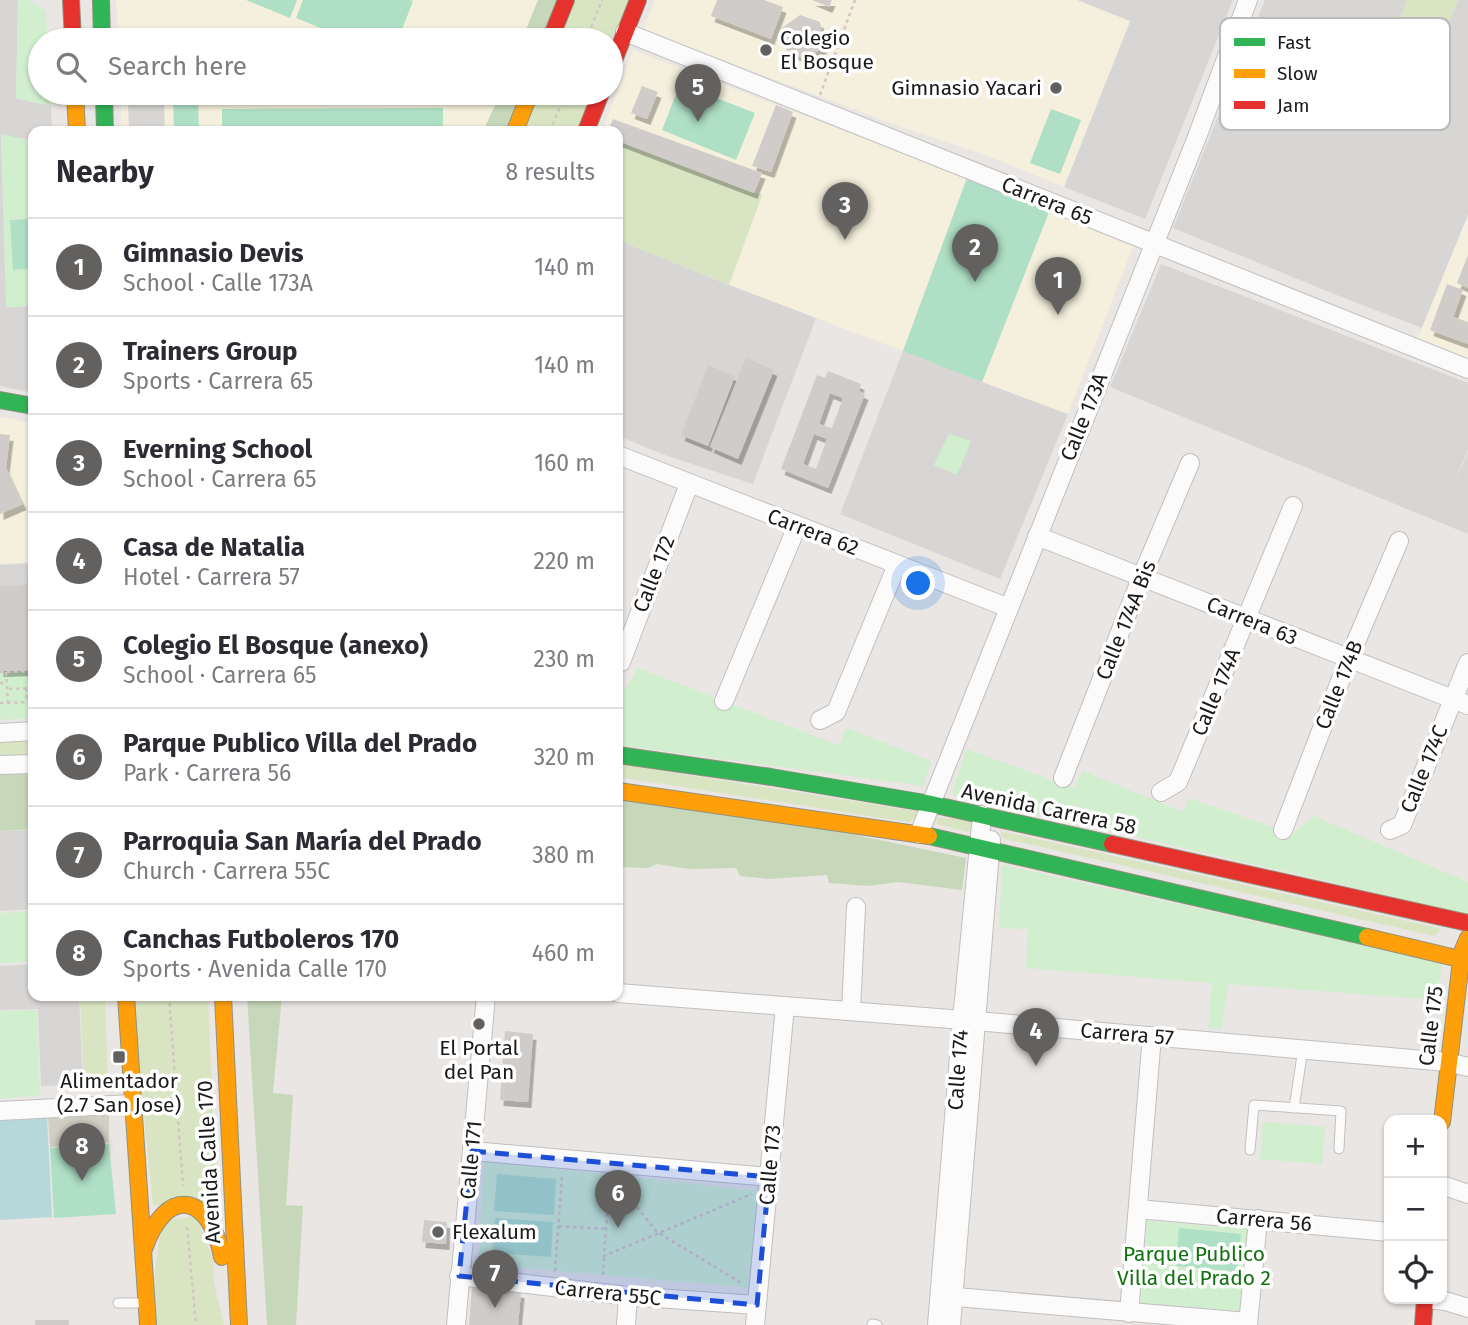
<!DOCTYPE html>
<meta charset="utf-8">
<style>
body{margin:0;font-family:"Fira Sans",sans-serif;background:#f7f7f7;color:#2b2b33}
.controls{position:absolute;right:21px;bottom:21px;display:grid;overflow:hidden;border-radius:14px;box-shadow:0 2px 5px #0004}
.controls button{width:63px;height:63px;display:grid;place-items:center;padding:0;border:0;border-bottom:2px solid #e1e1e2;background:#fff;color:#2b2b33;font:35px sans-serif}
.you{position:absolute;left:919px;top:584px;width:24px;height:24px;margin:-18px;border:5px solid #fff;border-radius:50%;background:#1a73e8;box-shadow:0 0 0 10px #1a73e833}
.badge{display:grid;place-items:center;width:46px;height:46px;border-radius:50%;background:#626160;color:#fff;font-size:23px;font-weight:700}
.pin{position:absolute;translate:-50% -58px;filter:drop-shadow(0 2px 4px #0008)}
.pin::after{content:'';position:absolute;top:37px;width:24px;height:21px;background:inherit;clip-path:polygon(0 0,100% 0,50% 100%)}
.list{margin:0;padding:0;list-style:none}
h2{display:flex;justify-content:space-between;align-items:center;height:91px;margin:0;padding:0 28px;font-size:30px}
h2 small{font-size:23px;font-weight:400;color:#7c7c81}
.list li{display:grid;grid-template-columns:46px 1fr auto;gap:21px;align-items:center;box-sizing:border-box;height:98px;padding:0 28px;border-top:2px solid #e1e1e2}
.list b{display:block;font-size:26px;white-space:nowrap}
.list p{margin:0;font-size:23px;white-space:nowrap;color:#7c7c81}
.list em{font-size:23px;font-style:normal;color:#7c7c81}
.icon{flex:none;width:38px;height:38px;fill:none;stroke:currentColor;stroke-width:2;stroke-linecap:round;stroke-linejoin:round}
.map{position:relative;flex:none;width:1468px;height:1325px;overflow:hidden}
.search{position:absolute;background:#fff;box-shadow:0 2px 5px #0004;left:28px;top:28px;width:595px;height:77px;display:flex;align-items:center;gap:18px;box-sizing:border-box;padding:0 24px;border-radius:38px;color:#7c7c81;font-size:26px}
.panel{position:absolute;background:#fff;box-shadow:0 2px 5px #0004;left:28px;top:126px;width:595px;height:875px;border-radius:14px}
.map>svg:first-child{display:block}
</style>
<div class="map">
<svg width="1468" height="1325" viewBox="0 0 1468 1325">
<defs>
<filter id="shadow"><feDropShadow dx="3.5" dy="6" stdDeviation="0" flood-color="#0004"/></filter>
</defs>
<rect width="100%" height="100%" fill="#e9e6e3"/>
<g fill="#d8d6d5">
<path d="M0,0H18L16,98L51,106L52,131H33V141L1,135L7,307L33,306V393L0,386Z"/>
<path d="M1077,0H1233L1145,219L1064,187L1130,22Z"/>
<path d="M1265,0H1407L1361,111L1405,129L1458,0H1468V215L1422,328L1339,296L1173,228Z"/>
<path d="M618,240L729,285L665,455L618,436Z"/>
<path d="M1161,264L1468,383V450L1450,492L1468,453V534L1110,387Z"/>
<path d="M903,351L1068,414L1000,579L840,514Z"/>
<path d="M33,830V909L0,911V831Z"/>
<path d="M33,964V996H79L83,1085L41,1086L38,1009L0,1010V966Z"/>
</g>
<g fill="#f4f0dd">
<path d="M116,0H538L522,40H118Z"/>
<path d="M654,0H1077L1130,21L1064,187L983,154L901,127L643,30Z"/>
<path d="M633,50L967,178L903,351L729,285L762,195L618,141V131H602Z"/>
<path d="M120,93H501L483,131H122Z"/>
<path d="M1049,212L1133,247L1068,414L982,382Z"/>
<path d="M1468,215V358L1418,338Z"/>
<path d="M0,417L33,423V562L0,564Z"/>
</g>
<g fill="#d7d6d4">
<path d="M164,101L165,131H129L128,102Z"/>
<path d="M729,285L816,318L753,484L665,455Z"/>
<path d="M33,563V574L27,575V585L0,586V565Z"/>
</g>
<path fill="#d2d0c5" d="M109,1114V1142L50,1147L48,1118Z"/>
<g fill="#d9e5c2">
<path d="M572,0H630L611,40H557Z"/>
<path d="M1407,0H1458L1405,129L1361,111Z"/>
<path d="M536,93H594L578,131H520Z"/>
<path d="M618,141L762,195L729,285L618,240Z"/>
<path d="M33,734V758L0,759V737Z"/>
<path d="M618,764L916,811L917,816L914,820L908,822L618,777Z"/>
<path d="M936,817L971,821L973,827L968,832L937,824Z"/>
<path d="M1000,831L1439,928L1440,932L1434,936L1002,838Z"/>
<path d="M80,996H105L108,1085L84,1086Z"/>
<path d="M132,996H208L217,1206L215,1208L153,1205Z"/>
<path d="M196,1216L213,1260L214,1283L224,1325H154L155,1269L162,1221Z"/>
</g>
<g fill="#c7d7b9">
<path d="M538,0H561L545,40H522Z"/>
<path d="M501,93H525L510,131H483Z"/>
<path d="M33,771V829L0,831V772Z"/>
<path d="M618,798L841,832L966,858L962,890L898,882L868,886L829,883L827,875L769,879L740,876L736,868L689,869L657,864L648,868L618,867Z"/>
<path d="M247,996H282L273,1093L293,1095L286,1205L303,1206L296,1325H267Z"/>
</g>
<g fill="#d1efce">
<path d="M18,0H28L46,11L47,40H40V93H50L51,106L16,98Z"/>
<path d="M1,134L33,141V306L6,307Z"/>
<path d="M949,434L971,441L957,475L934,465Z"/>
<path d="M638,668L838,745L847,728L931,761L923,786L618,745V701Z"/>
<path d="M33,670V718L0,720V671Z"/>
<path d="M967,749L1073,788L1083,771L1183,812L1189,798L1293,834L1314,816L1468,882V914L951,794Z"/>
<path d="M1002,865L1442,963L1437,1000L1228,984L1222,1029L1208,1028L1212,983L1026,968L1028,929L999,928Z"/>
<path d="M33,911V961L0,963V913Z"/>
<path d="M37,1010L40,1095L0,1099V1011Z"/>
<path d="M1263,1122L1325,1127L1322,1164L1260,1159Z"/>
<path d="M484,1161L761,1191L749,1288L478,1264Z"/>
<path d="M1147,1221L1248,1229L1241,1311L1141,1303Z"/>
</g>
<g fill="#afdfc5">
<path d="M246,0H297L290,18Z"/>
<path d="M303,0H410L413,1L398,40H350L296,18Z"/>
<path d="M680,84L755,113L736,160L662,130Z"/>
<path d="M173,93H198L199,131H174Z"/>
<path d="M443,108V131H222V109Z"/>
<path d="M1051,109L1081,120L1060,174L1030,163Z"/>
<path d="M967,178L1049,212L982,382L903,351Z"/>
<path d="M32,219L33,268L13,270L10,220Z"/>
<path d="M109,1144L116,1214L54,1218L50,1148Z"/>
<path d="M497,1174L556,1179L554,1215L494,1211Z"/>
<path d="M495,1218L553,1222L551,1257L492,1253Z"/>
<path d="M1179,1228L1241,1234L1237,1272L1176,1266Z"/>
</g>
<path fill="#b7d8db" d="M47,1117L52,1217L0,1220V1121Z"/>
<g fill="#d0ccca" fill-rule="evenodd" filter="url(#shadow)">
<path d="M717,0H764L783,7L771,39L711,16Z"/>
<path d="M812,0H832L829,7Z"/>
<path d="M800,15L820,22L824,47L805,59L786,50L782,28Z"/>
<path d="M642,86L658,92L647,119L631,113Z"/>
<path d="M776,105L793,112L771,172L752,166Z"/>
<path d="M613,119L762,173L754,193L618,141V131H608Z"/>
<path d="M1468,255V288L1457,283Z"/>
<path d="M1447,284L1463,290L1453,317L1468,322V344L1430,330Z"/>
<path d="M746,358L774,370L738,459L710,447Z"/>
<path d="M708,365L735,376L708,446L681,435Z"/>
<path d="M828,371L861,384L859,391L865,394L828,488L781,469L817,375L825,378ZM830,393L843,398L832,428L819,424ZM814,434L827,439L816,469L803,464Z"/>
<path d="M0,434L10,435L6,468L23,504L0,514Z"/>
<path d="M33,574V670L0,671V586L27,585V575Z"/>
<path d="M505,1031L533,1034L528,1102L500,1100Z"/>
<path d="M424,1220L447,1222L446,1244L422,1242Z"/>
<path d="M472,1287L521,1292L518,1325H469Z"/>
<rect x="35" y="1320" width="34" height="5"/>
</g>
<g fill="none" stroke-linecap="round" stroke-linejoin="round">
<g stroke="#c1c0bf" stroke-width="11">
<g id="lane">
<path d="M1294,1108L1303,1049"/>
<path d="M1250,1150L1254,1105L1341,1111L1339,1149"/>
<path d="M118,1303H144"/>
<path d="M872,1324L877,1325"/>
</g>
</g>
<g stroke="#c1c0bf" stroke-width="20">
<g id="street">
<path d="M625,32L1468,369"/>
<path d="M618,455L1009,608"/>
<path d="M1037,536L1468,705"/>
<path d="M618,663L621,662L689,484"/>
<path d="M724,701L797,526"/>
<path d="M820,720L836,712L897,565"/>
<path d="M0,733L33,731"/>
<path d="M0,765L33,764"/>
<path d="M1063,778L1142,576L1190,463"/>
<path d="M1161,792L1178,782L1293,506"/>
<path d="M1283,830L1349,658L1399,541"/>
<path d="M1390,830L1402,825L1468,663"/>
<path d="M919,834L1197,137L1248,0"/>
<path d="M618,993L976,1021L1447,1062L1468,1067"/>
<path d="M851,1011L856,907"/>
<path d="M0,1111L132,1104"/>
<path d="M472,1151L769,1177"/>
<path d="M1442,1185L1468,1194"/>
<path d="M1138,1209L1389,1232"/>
<path d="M459,1276L628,1296L757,1305"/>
<path d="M944,1296L1248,1322"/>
<path d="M1429,1299L1445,1301L1468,1308"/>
<path d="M1129,1313L1152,1036"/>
<path d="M456,1325L486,996"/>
<path d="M626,1325L628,1296"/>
<path d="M755,1325L785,1006"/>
<path d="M937,1325L962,1020L982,815"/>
<path d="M951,1325L991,840"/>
<path d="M1248,1325L1258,1219"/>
</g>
</g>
<g stroke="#92907d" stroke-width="18">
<g id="fast">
<path d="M101,0L102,40"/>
<path d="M104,93L105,131"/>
<path d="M0,400L33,406"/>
<path d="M618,755L771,777L931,804L1112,844"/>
<path d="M929,836L1367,937"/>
</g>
</g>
<g stroke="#92907d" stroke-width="18">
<g id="slow">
<path d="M75,93L77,131"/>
<path d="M515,131L530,93"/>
<path d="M618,791L929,836"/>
<path d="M1367,937L1468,961"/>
<path d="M126,996L148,1325"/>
<path d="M223,996L239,1325"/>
<path d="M1442,1122L1462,952L1468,938"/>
<path d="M144,1249C166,1185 210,1193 222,1257"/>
</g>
</g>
<g stroke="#92907d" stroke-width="18">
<g id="jam">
<path d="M71,0L73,40"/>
<path d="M550,40L566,0"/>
<path d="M611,68L638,0"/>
<path d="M586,131L601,93"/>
<path d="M1112,844L1468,923"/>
<path d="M1423,1325L1425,1299"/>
</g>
</g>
<g stroke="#d4c5c4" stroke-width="2.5" stroke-dasharray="3.5 3.5" stroke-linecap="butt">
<path d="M586,40L602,0"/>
<path d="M820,95L855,0"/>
<path d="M550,131L566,93"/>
<path d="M0,672L33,671"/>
<path d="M6,672L8,703"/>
<path d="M0,683H7"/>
<path d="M26,688L27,702"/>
<path d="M9,689L33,688"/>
<path d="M0,703L33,702"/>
<path d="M169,996L183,1186"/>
<path d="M610,1178L604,1256L752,1194"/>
<path d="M615,1180L657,1232L743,1284"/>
<path d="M559,1226L607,1229"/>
<path d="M187,1227L196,1325"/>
<path d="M555,1271L562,1176"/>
<path d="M603,1275L604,1256"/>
</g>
<use href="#lane" stroke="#fcfbfb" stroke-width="9"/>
<use href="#street" stroke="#fcfbfb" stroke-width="18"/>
<use href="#fast" stroke="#30b455" stroke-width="16"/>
<use href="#slow" stroke="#ff9f0a" stroke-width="16"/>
<use href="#jam" stroke="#e5322d" stroke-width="16"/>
</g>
<path fill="#1d4ed8" fill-opacity="0.2" stroke="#1d4ed8" stroke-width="5" stroke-dasharray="14 9" stroke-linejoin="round" d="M472,1151L769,1177L757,1305L459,1276Z"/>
<g fill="#626160" stroke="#fff" stroke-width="2.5">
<circle cx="766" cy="50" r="7"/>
<circle cx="1056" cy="88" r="7"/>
<circle cx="479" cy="1024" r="7"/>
<rect x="112" y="1050" width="14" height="14" rx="3.5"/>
<circle cx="438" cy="1232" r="7"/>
</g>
<g text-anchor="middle" stroke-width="7" stroke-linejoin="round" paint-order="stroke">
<g font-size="21" fill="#1a1a1a" stroke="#fff" text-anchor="start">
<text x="780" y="45">Colegio<tspan x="780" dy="24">El Bosque</tspan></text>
<text x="1042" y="95" text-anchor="end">Gimnasio Yacari</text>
<text x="479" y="1055" text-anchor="middle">El Portal<tspan x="479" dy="24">del Pan</tspan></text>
<text x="119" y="1088" text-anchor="middle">Alimentador<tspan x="119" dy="24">(2.7 San Jose)</tspan></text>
<text x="452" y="1239">Flexalum</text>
</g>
<g font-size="21" fill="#1a1a1a" stroke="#fff">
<text transform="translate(1047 201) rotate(22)" y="7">Carrera 65</text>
<text transform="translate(1084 417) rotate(-68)" y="7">Calle 173A</text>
<text transform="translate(813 532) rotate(21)" y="7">Carrera 62</text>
<text transform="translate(654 574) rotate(-69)" y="7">Calle 172</text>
<text transform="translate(1126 620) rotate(-68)" y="7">Calle 174A Bis</text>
<text transform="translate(1252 621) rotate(22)" y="7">Carrera 63</text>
<text transform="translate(1339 685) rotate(-68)" y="7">Calle 174B</text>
<text transform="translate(1216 692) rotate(-67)" y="7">Calle 174A</text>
<text transform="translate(1424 769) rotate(-68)" y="7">Calle 174C</text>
<text transform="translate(1049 809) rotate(12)" y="7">Avenida Carrera 58</text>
<text transform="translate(1431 1026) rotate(-83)" y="7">Calle 175</text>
<text transform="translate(1127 1034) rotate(5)" y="7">Carrera 57</text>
<text transform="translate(958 1070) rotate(-86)" y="7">Calle 174</text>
<text transform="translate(471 1160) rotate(-85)" y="7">Calle 171</text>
<text transform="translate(209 1162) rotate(-93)" y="7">Avenida Calle 170</text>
<text transform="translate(770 1165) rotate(-85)" y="7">Calle 173</text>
<text transform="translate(1264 1220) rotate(5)" y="7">Carrera 56</text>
<text transform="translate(608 1293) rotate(6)" y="7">Carrera 55C</text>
</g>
<g font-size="21" fill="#127110" stroke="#fff">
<text x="1194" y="1261">Parque Publico<tspan x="1194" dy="24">Villa del Prado 2</tspan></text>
</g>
</g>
<rect x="1220" y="18" width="230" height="112" rx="10" fill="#fff" stroke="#bababa" stroke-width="2"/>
<rect x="1234" y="38" width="31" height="8" fill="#30b455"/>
<rect x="1234" y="69" width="31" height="9" fill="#ff9f0a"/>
<rect x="1234" y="101" width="31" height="8" fill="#e5322d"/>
<g font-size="19" fill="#1a1a1a">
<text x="1277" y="49">Fast</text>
<text x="1277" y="80">Slow</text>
<text x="1277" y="112">Jam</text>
</g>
</svg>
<div class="controls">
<button>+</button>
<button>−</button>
<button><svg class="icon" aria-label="locate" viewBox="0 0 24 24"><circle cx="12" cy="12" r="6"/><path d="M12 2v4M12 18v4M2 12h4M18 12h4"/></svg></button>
</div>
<div class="you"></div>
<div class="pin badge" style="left:1058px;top:315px">1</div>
<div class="pin badge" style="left:975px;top:282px">2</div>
<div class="pin badge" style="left:845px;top:240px">3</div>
<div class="pin badge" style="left:1036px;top:1066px">4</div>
<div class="pin badge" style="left:698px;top:122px">5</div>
<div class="pin badge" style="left:618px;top:1228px">6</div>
<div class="pin badge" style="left:495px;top:1308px">7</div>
<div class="pin badge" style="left:82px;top:1181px">8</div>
<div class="search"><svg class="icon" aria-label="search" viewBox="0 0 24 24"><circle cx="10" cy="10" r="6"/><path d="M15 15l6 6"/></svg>Search here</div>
<section class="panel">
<h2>Nearby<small>8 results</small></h2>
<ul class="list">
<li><span class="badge">1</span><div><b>Gimnasio Devis</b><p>School · Calle 173A</p></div><em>140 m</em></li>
<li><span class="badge">2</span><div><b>Trainers Group</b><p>Sports · Carrera 65</p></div><em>140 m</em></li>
<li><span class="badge">3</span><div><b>Everning School</b><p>School · Carrera 65</p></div><em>160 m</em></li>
<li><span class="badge">4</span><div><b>Casa de Natalia</b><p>Hotel · Carrera 57</p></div><em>220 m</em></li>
<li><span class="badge">5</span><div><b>Colegio El Bosque (anexo)</b><p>School · Carrera 65</p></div><em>230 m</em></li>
<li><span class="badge">6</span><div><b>Parque Publico Villa del Prado</b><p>Park · Carrera 56</p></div><em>320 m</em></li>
<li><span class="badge">7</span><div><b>Parroquia San María del Prado</b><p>Church · Carrera 55C</p></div><em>380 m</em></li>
<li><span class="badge">8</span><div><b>Canchas Futboleros 170</b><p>Sports · Avenida Calle 170</p></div><em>460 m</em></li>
</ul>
</section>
</div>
